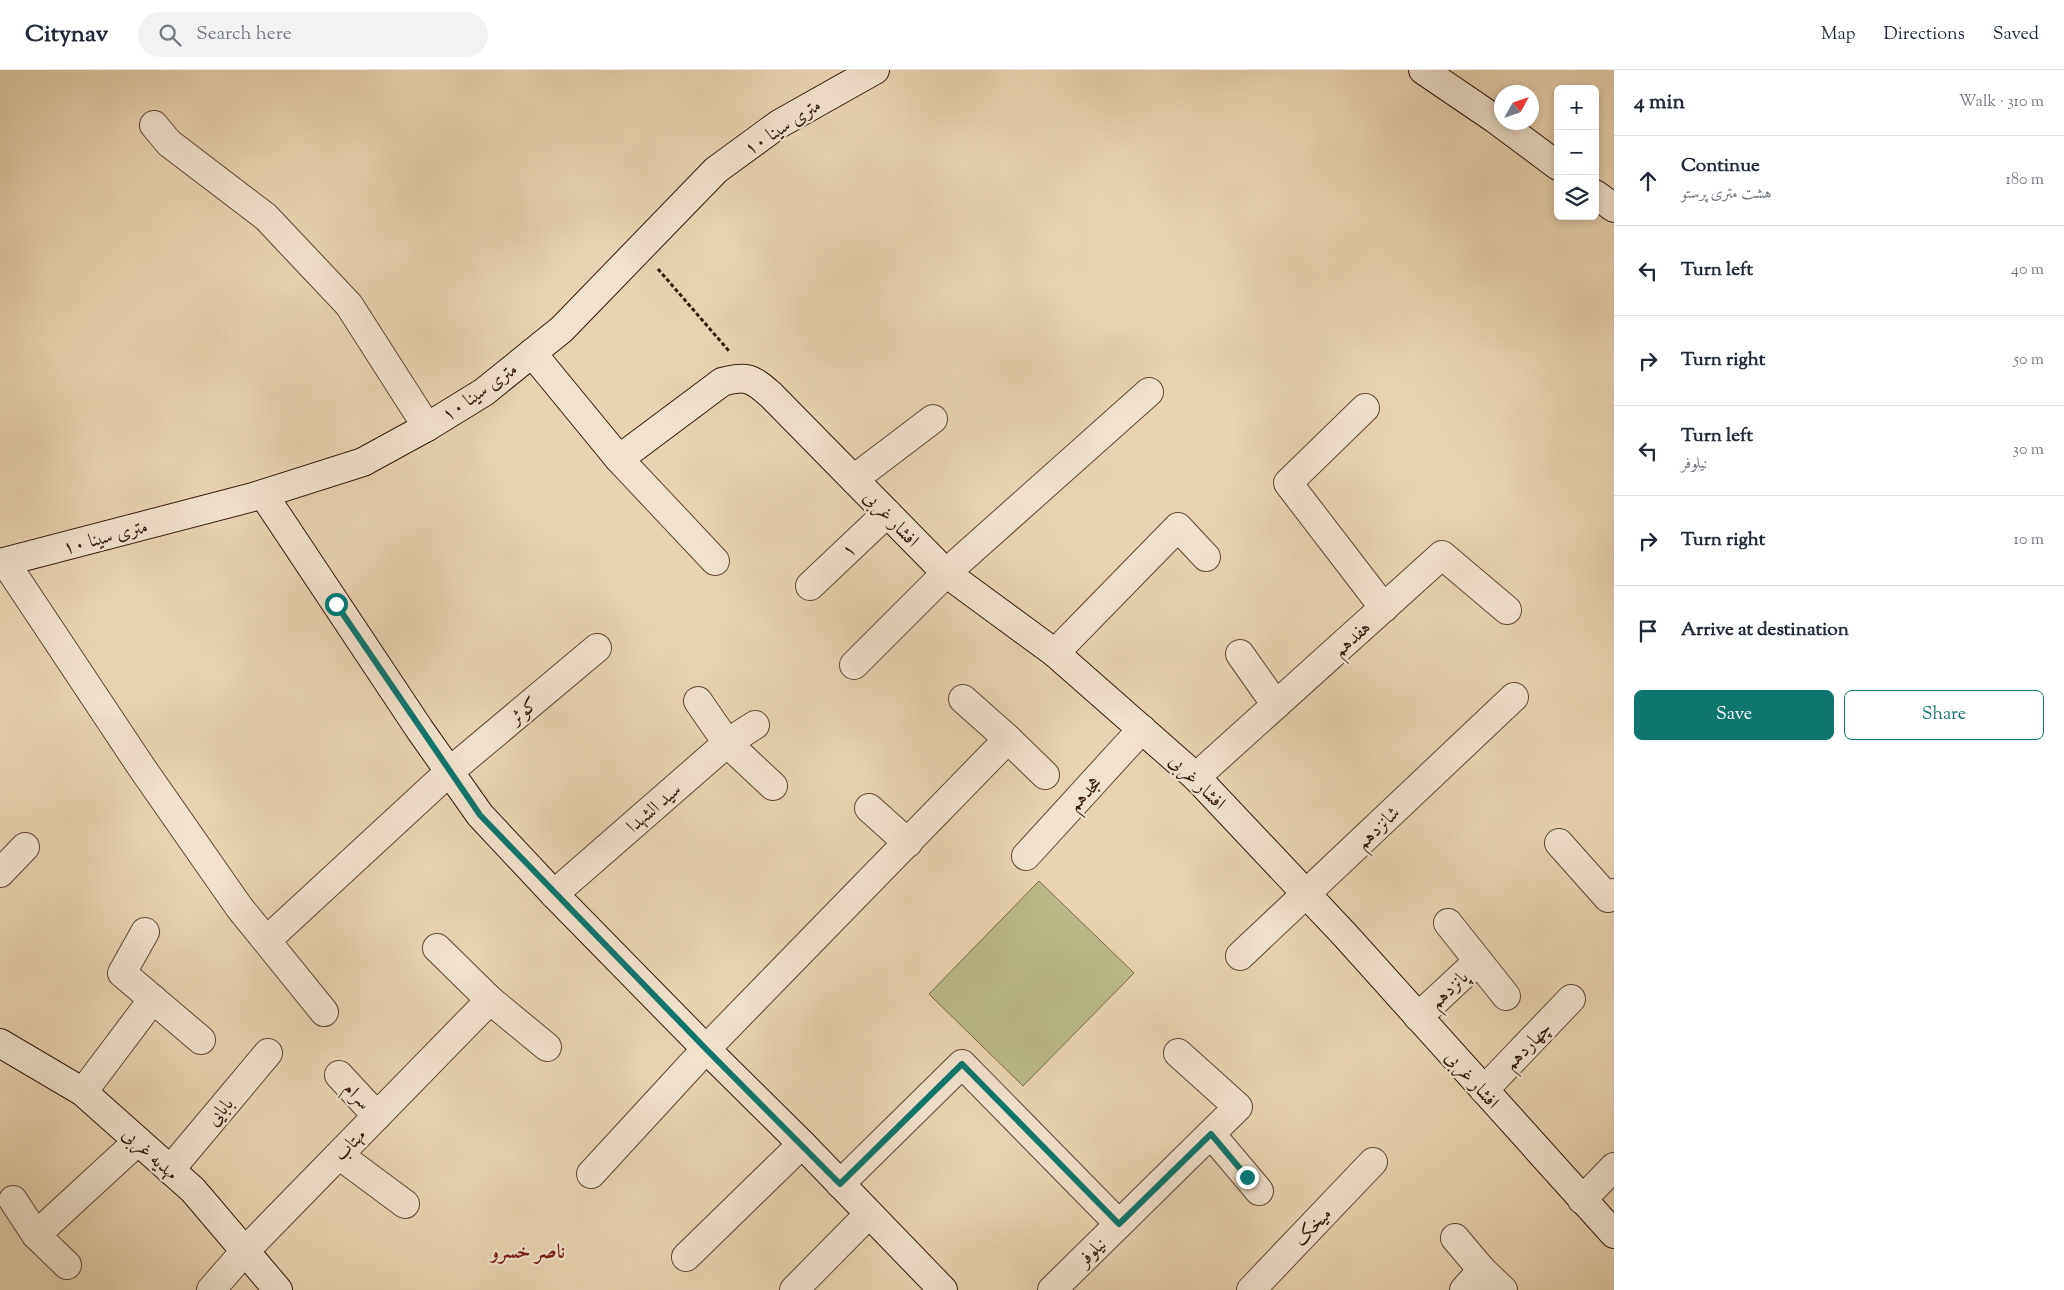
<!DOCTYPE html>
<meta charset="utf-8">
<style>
body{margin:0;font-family:"Sorts Mill Goudy",Amiri,serif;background:#f2f2f3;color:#1f2937}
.controls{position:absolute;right:15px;top:15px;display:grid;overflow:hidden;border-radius:8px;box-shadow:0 2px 8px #0003}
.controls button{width:45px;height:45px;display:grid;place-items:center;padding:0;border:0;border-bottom:1px solid #e0e1e3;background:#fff;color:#1f2937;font:25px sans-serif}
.compass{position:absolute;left:1494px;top:15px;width:45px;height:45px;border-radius:50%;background:#fff;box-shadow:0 2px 8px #0003;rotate:50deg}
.stop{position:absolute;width:15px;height:15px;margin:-11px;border:4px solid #0f766e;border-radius:50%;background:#fff}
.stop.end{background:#0f766e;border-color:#fff;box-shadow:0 1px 5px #0008}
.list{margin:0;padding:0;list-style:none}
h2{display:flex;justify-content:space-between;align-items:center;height:65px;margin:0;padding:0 20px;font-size:21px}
h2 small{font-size:16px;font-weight:400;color:#747a83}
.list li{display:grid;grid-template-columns:32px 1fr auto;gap:15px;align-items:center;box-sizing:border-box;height:90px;padding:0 20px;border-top:1px solid #e0e1e3}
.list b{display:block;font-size:19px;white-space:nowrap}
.list p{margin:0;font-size:16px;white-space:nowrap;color:#747a83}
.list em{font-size:16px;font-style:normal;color:#747a83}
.actions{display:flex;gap:10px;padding:15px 20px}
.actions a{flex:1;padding:11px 0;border:1px solid #0f766e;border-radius:8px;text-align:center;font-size:18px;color:#0f766e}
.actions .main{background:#0f766e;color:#fff}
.icon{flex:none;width:28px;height:28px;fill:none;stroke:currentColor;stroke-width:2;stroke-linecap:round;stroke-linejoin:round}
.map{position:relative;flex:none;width:1614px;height:1220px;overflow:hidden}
header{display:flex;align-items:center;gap:30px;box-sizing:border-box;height:70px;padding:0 25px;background:#fff;border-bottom:1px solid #e0e1e3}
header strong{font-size:24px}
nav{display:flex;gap:28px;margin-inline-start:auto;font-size:18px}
.search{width:350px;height:45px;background:#f2f2f3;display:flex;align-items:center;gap:12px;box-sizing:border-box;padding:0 18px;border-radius:28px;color:#747a83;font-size:19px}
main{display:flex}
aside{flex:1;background:#fff}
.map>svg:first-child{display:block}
</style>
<header>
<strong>Citynav</strong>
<div class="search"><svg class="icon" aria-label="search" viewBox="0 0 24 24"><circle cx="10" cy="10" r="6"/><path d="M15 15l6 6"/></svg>Search here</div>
<nav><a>Map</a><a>Directions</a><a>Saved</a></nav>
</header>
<main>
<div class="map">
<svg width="1614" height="1220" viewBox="0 0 1614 1220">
<rect width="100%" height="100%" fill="#ebd3b1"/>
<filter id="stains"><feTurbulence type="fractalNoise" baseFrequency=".004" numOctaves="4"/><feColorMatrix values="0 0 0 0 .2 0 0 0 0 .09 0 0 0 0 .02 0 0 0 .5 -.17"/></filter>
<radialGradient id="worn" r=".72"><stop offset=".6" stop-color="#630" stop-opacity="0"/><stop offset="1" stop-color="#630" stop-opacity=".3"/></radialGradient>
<path fill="#babb89" stroke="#786a4a" d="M1039,811L1134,903L1023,1016L929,924Z"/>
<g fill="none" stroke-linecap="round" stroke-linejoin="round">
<g stroke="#634834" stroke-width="30">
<g id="street">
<path d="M154,55L169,73L266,147L349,235L427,357"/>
<path d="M1365,338L1288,413L1384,538"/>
<path d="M619,389L715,491"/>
<path d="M854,409L933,349"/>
<path d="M5,492L142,698L239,837L324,942"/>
<path d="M810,516L887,443"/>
<path d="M1055,583L1178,457L1206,487"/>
<path d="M1240,584L1276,635"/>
<path d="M854,595L946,503L1149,322"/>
<path d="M963,629L1008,669L1045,705"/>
<path d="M698,631L727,673L773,716"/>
<path d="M1196,707L1442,485L1507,540"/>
<path d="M869,738L908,773"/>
<path d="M1559,773L1608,828L1614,823"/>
<path d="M1026,786L1142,659"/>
<path d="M0,803L25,777"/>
<path d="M554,824L727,673L755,655"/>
<path d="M1448,853L1506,926"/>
<path d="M145,862L122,903L201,970"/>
<path d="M267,870L449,702L597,578"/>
<path d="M437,878L490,930L547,977"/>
<path d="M1240,886L1514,627"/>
<path d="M1418,947L1477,892"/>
<path d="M339,1005L377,1046"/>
<path d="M1484,1020L1571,929"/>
<path d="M83,1022L153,929"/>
<path d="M1211,1064L1259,1121"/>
<path d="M339,1085L405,1134"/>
<path d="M170,1100L268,983"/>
<path d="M591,1104L706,979L1008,669"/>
<path d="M840,1114L962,994L1119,1154"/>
<path d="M13,1130L36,1165L67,1195"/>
<path d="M1582,1130L1614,1097"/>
<path d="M36,1165L138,1071"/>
<path d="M1455,1168L1482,1200L1503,1220"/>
<path d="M686,1187L802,1074"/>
<path d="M211,1220L245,1181L490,930"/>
<path d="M794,1220L868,1145"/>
<path d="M1052,1220L1238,1037L1178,983"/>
<path d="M1251,1220L1373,1092"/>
<path d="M1464,1220L1482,1200"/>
</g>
</g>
<g stroke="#36190a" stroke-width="30">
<g id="secondary">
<path d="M1423,0L1495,49L1558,96"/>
<path d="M1595,124L1614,138"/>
<path d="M532,283L619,389L722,312C746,305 752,308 771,325L946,503L1055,583L1196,707L1345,865L1614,1164"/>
<path d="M263,424L420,660L480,745L554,824L706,979L802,1074L943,1220"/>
<path d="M0,493L253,427L363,392L427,357L484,322L562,259L716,100L779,54L875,0"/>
<path d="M0,973L83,1022L193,1120L278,1220"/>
</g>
</g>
<path stroke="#36190a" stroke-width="3" stroke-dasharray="4 2.5" stroke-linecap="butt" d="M658,199L729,281"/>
<use href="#street" stroke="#f2e2cc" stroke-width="28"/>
<use href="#secondary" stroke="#f2e2cc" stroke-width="28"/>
</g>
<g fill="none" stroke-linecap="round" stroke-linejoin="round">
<path stroke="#0f766e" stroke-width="6" d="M336,534L480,745L706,979L840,1114L962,994L1119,1154L1211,1064L1247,1107"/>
</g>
<g text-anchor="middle" stroke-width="4.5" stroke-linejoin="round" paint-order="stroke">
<g font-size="19" fill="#36190a" stroke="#f2e2cc">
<text transform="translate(782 56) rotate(-33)" y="7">۱۰ متری سینا</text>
<text transform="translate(479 321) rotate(-35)" y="7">۱۰ متری سینا</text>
<text transform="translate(892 448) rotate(46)" y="7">افشار غربی</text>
<text transform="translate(105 466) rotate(-15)" y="7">۱۰ متری سینا</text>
<text transform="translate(848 479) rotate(-44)" y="7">۱</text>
<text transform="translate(1351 568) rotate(-42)" y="7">هفدهم</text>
<text transform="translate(523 640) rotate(-40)" y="7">کوثر</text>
<text transform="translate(1198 711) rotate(44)" y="7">افشار غربی</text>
<text transform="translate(1084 723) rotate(-47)" y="7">هجدهم</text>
<text transform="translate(653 737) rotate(-41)" y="7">سید الشهدا</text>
<text transform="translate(1377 757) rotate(-44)" y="7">شانزدهم</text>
<text transform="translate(1448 919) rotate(-44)" y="7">پانزدهم</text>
<text transform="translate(1527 975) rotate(-46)" y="7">چهاردهم</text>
<text transform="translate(1473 1009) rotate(48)" y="7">افشار غربی</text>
<text transform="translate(358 1025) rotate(47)" y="7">سرام</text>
<text transform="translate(219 1041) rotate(-50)" y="7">بابایی</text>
<text transform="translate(349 1074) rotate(-46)" y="7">مهتاب</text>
<text transform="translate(151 1083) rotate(42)" y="7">مهدیه غربی</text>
<text transform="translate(1312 1156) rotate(-46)" y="7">میخک</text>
<text transform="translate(1091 1181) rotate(-44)" y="7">نیلوفر</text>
</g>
<g font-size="20" font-weight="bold" fill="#7a1f14" stroke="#f2e2cc">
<text x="528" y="1188">ناصر خسرو</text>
</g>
</g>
<rect width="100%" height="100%" filter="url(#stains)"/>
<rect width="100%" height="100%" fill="url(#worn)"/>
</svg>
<div class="controls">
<button>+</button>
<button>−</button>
<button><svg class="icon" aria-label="layers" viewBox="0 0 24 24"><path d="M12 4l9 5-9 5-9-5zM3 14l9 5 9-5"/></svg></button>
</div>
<svg class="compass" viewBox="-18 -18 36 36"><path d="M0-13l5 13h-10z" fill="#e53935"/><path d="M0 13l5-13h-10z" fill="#747a83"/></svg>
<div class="stop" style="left:336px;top:534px"></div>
<div class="stop end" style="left:1247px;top:1107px"></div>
</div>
<aside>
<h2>4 min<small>Walk · 310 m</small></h2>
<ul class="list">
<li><svg class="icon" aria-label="ahead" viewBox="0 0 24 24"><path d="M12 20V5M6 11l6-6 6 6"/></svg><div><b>Continue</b><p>هشت متری پرستو</p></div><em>180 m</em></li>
<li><svg class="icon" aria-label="left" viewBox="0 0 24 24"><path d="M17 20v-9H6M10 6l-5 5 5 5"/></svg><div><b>Turn left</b></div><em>40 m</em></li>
<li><svg class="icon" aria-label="right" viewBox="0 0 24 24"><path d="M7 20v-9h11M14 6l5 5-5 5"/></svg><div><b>Turn right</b></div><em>50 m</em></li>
<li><svg class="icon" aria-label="left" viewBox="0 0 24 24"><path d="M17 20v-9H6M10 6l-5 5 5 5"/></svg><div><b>Turn left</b><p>نیلوفر</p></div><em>30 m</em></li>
<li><svg class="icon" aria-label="right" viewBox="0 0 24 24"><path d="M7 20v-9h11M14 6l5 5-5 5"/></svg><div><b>Turn right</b></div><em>10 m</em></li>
<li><svg class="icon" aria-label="arrive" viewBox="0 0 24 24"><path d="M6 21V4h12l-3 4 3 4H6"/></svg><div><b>Arrive at destination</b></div></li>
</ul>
<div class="actions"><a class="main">Save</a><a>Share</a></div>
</aside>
</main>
